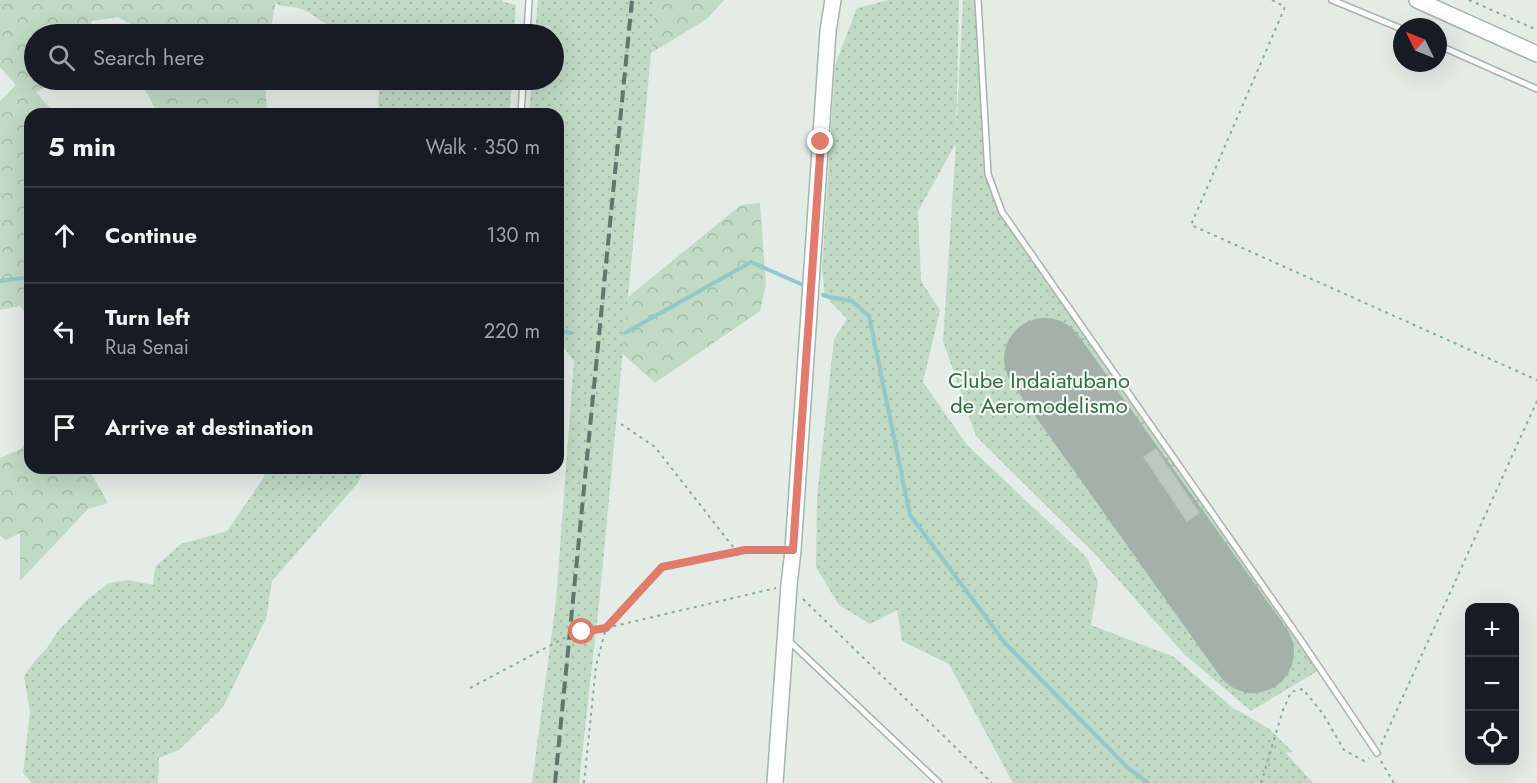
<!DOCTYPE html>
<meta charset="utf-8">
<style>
body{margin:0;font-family:Jost,sans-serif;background:#20242c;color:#f1f3f6}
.controls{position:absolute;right:18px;bottom:18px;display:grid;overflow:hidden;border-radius:12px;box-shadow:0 6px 24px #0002}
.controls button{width:54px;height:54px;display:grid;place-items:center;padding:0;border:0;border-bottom:2px solid #363941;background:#171b24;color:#f1f3f6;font:30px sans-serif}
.compass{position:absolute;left:1393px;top:18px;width:54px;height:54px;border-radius:50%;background:#171b24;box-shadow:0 6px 24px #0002;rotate:313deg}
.stop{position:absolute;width:18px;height:18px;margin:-14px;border:4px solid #e17b6d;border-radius:50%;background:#fff}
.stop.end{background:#e17b6d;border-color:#fff;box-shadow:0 2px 6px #0008}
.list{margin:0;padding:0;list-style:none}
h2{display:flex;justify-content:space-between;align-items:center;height:78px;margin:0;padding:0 24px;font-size:26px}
h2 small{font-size:20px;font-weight:400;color:#9ea1a6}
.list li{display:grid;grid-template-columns:39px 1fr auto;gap:18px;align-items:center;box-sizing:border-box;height:96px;padding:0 24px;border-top:2px solid #363941}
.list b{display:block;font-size:22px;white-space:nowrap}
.list p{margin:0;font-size:20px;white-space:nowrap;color:#9ea1a6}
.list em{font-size:20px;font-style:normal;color:#9ea1a6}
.icon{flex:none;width:33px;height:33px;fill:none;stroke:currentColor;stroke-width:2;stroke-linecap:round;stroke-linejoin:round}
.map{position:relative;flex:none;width:1537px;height:783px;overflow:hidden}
.search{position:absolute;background:#171b24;box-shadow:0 6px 24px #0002;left:24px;top:24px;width:540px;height:66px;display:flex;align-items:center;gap:15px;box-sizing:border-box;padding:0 21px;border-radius:33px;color:#9ea1a6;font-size:22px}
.panel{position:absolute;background:#171b24;box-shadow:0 6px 24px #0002;left:24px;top:108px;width:540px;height:366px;border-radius:18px}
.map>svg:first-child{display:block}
</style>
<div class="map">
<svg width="1537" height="783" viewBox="0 0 1537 783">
<defs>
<pattern id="green-dots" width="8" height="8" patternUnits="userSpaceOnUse" patternTransform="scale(1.5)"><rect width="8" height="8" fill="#c0dac4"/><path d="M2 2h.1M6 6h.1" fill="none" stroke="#a5bca9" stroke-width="1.8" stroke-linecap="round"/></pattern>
<pattern id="forest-crowns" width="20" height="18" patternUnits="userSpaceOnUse" patternTransform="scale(1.5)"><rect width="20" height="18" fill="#c0dac4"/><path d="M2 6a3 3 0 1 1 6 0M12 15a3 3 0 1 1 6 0" fill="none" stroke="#a5bca9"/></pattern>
</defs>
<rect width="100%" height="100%" fill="#e4ece8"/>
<g fill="url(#green-dots)">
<path d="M276,0H503V2L516,5L514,34H339C332,28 310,12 301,9C293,6 284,7 276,4Z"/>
<path d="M538,0H656L600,594L579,783H532L556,601L574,361L558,339V114H529L532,80H554V34H535Z"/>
<path d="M889,0H959L956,135L963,0H978L988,174L1002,212L1321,669L1251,711L1184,654L1098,557L976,436L943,341L956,143L918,211L921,281L940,310L923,382L967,445L1087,558L1098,582L1091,625L1174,657L1233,708L1268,728L1293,752L1286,753L1313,783H1013L949,664L902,641L897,610L870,624L839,605L816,567L817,497L834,339L847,319L825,296L822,269L835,65L857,8Z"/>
<path d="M379,80H512L510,106L507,114H378Z"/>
<path d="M263,468H366L357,484L272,581L266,619L223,707L179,750L159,758L158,783H32L23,773L30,712L24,676L34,662L47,648L58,631L87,600L109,583L128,580L153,585L155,567L181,544L227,531L264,477Z"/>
</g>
<g fill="url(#forest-crowns)">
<path d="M0,0H276L270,34H146V33L118,17L92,21L88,34H34V80H56L36,92L55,114H30V320L20,306L0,310V101L16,85L0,67Z"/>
<path d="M656,0H724L707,19L651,53Z"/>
<path d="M140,80H265L267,114H158Z"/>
<path d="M760,203L766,284L760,311L655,383L622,353L628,297L741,205Z"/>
<path d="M30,435V468H88L108,503L88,509L20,581V533L6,540L0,536V458L21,449Z"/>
</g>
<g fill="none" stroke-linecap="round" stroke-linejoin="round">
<g stroke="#94c8ca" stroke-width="4">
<path d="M0,281L30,277"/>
<path d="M823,295L829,297L852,301L869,316L910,515L1005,643L1127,767L1148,783"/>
<path d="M558,331L571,333"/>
<path d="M625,333L751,262L803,285"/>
</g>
<path stroke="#a2b2ab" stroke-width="82" d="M1045,359L1253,652"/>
</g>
<path fill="#bdc9c3" stroke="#b8c5be" stroke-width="1.5" d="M1156,449L1199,513L1187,521L1144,457Z"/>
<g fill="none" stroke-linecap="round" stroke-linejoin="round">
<g stroke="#a7b4ae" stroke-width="8">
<g id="lane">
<path d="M978,0L988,174L1002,212L1298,636L1377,753"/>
<path d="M1332,0L1402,29"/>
<path d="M527,34L529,0"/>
<path d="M1438,45L1537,89"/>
<path d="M521,114L523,80"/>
<path d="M789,641L939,783"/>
</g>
</g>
<g stroke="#a4b6ae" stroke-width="18">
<g id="secondary">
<path d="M1417,0L1537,54"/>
<path d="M775,783L789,585L793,550L828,31L833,0"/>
</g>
</g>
<g stroke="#89ac9c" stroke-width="2" stroke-dasharray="3 4.5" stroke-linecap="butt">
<path d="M1272,0L1285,7L1191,225L1537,380"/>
<path d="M1469,0L1537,30"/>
<path d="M621,424L655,447L737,552"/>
<path d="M803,599L992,783"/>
<path d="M470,688L570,635L582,632L606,628L776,588"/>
<path d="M1381,745L1537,401"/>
<path d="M1381,761L1394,783"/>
<path d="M584,783L596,666L606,628L662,567L745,550H781"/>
<path d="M1261,783L1283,710L1291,692L1303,689L1323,714L1344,750L1364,761L1369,758"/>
</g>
<use href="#lane" stroke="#fff" stroke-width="5"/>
<use href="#secondary" stroke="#fff" stroke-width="15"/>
<path stroke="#61776e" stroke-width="4" stroke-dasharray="12 6" stroke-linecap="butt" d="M555,783L632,0"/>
</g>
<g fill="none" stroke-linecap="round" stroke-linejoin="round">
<path stroke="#e17b6d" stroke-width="8" d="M582,632L606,628L662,567L745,550H793L821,142"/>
</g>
<g text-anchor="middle" stroke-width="4.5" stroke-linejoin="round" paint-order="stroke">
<g font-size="22" fill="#356e44" stroke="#f5f9f6">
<text x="1039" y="388">Clube Indaiatubano<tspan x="1039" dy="25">de Aeromodelismo</tspan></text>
</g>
</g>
</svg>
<div class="controls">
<button>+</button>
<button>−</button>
<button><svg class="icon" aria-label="locate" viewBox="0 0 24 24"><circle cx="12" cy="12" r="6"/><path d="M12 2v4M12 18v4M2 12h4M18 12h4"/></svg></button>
</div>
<svg class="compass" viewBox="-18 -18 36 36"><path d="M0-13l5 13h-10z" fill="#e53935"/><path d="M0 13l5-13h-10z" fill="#9ea1a6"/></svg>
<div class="stop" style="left:582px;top:632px"></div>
<div class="stop end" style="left:821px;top:142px"></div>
<div class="search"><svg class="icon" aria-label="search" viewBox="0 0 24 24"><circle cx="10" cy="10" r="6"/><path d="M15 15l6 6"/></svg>Search here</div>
<section class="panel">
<h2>5 min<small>Walk · 350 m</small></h2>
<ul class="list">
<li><svg class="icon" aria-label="ahead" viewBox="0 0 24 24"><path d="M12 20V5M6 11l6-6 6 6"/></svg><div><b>Continue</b></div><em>130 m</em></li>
<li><svg class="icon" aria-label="left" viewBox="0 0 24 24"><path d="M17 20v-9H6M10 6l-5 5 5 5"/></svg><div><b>Turn left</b><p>Rua Senai</p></div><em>220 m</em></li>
<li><svg class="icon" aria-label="arrive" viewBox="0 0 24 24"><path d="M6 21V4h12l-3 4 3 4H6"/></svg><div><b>Arrive at destination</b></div></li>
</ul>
</section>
</div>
